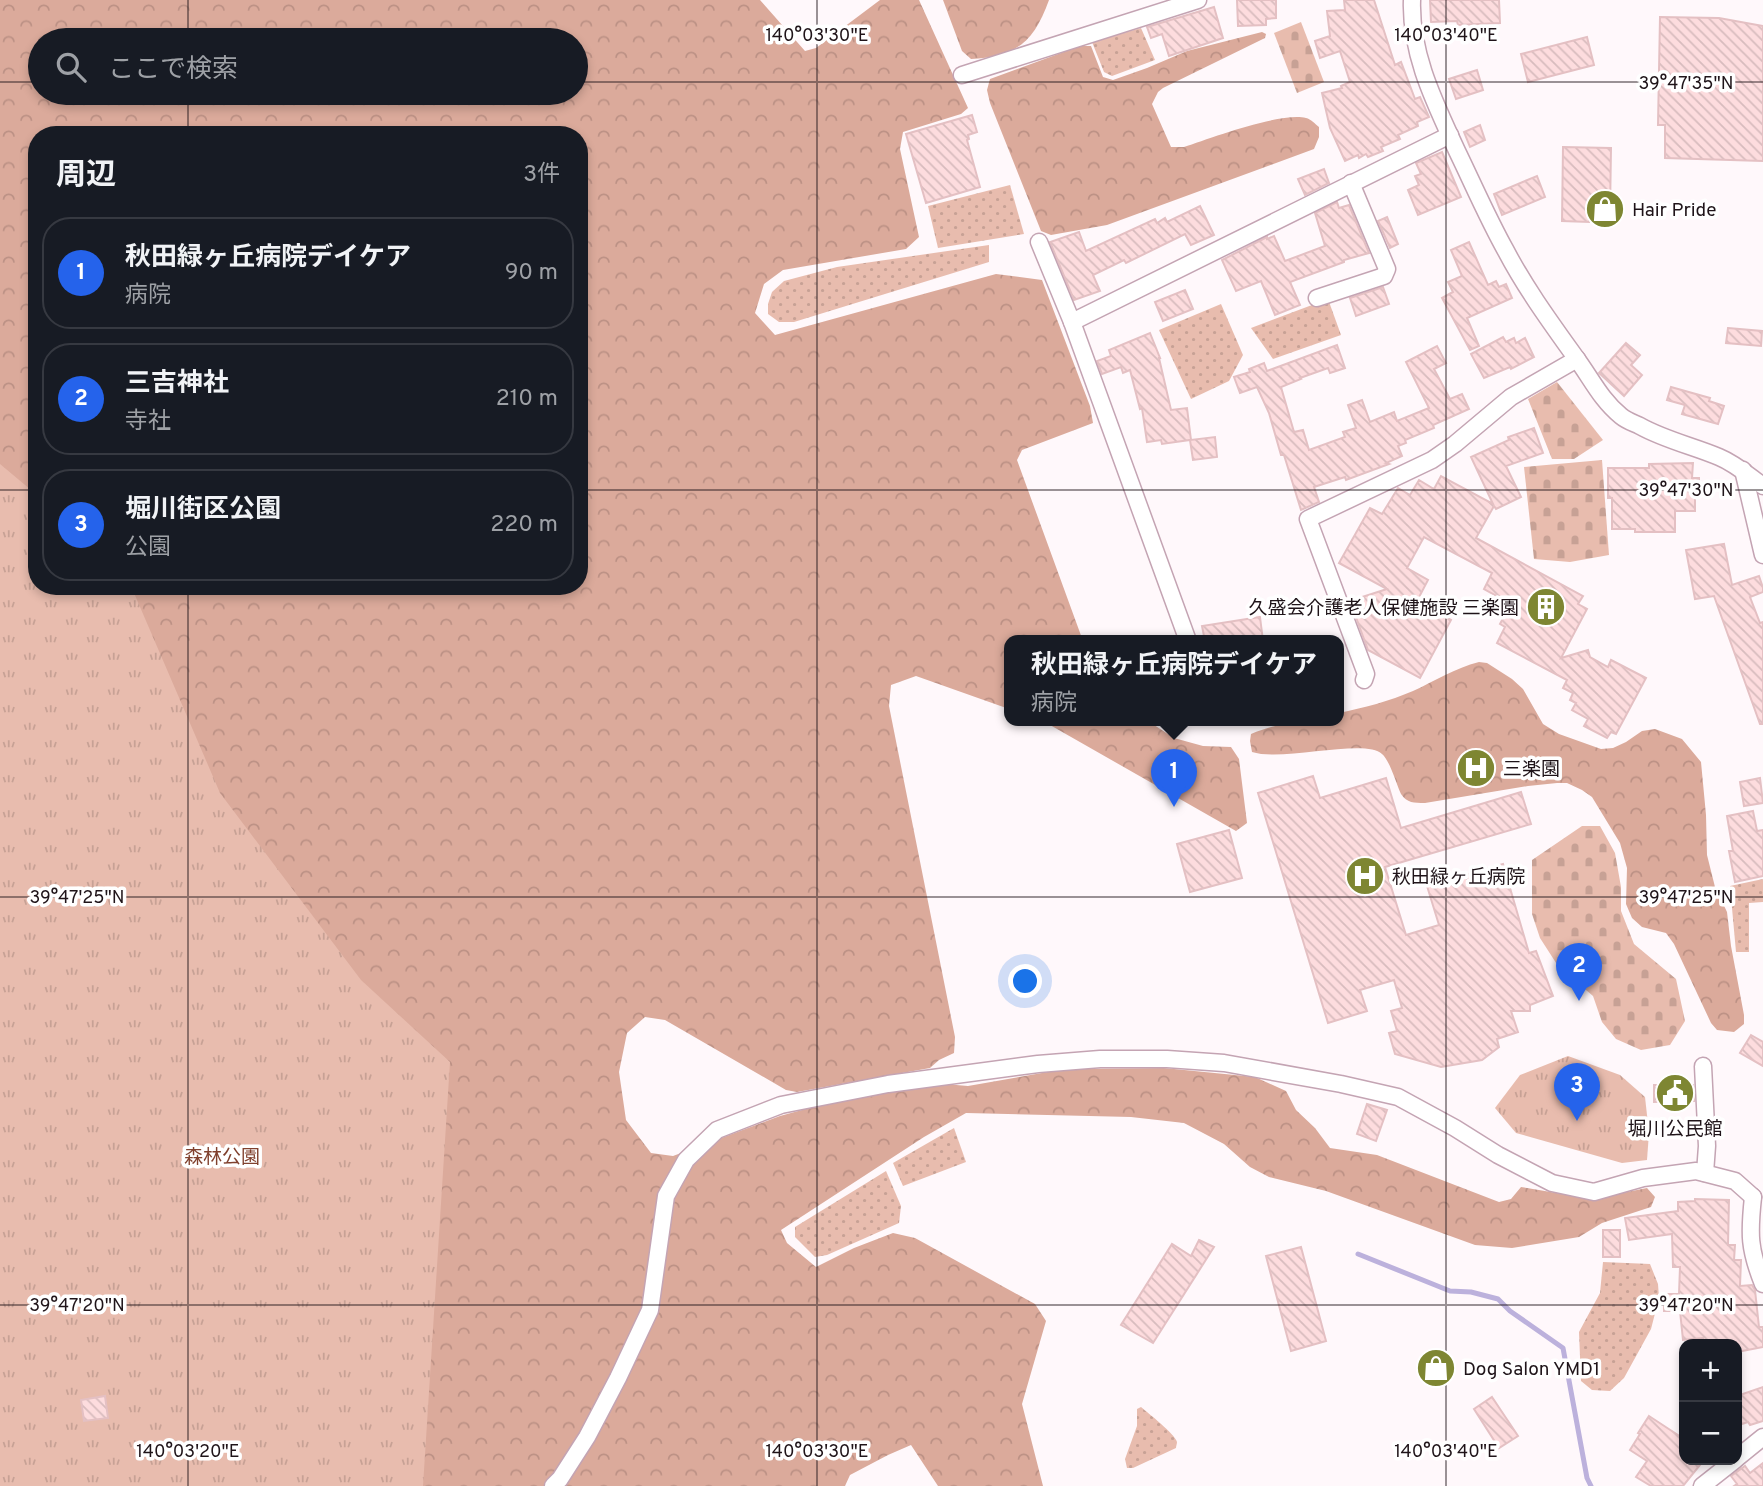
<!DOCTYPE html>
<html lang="ja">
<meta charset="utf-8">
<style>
body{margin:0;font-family:Overpass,"Noto Sans JP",sans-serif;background:#20242c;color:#f1f3f6}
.controls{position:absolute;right:21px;bottom:21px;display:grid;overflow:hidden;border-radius:14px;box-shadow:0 4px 10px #0003}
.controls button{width:63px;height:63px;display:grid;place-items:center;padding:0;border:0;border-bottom:2px solid #363941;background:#171b24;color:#f1f3f6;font:35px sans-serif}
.you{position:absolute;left:1026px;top:982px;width:24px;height:24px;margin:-18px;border:5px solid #fff;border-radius:50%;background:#1a73e8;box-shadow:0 0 0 10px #1a73e833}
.badge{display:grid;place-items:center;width:46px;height:46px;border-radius:50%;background:#2563eb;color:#fff;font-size:23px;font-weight:700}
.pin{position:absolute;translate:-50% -58px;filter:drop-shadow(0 2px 4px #0008)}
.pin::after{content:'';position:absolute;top:37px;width:24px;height:21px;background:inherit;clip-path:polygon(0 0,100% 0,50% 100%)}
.popup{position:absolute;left:1004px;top:635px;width:340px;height:91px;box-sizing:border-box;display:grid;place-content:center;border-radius:14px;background:#171b24;filter:drop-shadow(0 2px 5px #0005);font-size:23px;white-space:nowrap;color:#9ea1a6}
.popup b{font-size:26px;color:#f1f3f6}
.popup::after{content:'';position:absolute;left:50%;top:100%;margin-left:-14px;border:14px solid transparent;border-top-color:#171b24}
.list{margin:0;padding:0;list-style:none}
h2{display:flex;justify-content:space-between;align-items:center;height:91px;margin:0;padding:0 28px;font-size:30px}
h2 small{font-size:23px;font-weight:400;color:#9ea1a6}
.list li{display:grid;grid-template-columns:46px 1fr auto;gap:21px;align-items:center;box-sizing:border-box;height:112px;margin:0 14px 14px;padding:0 14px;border:2px solid #363941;border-radius:28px}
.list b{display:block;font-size:26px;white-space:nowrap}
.list p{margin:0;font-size:23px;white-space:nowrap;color:#9ea1a6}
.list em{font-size:23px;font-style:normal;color:#9ea1a6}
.icon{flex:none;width:38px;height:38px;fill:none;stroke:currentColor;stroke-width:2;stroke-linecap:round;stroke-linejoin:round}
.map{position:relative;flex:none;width:1763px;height:1486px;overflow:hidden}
.search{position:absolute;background:#171b24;box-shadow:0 4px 10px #0003;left:28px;top:28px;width:560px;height:77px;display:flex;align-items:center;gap:18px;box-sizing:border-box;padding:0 24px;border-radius:38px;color:#9ea1a6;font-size:26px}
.panel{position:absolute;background:#171b24;box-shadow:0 4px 10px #0003;left:28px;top:126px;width:560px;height:469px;border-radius:28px}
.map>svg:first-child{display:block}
</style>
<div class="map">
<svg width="1763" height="1486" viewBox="0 0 1763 1486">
<defs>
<pattern id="grass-dots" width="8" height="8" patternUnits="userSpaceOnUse" patternTransform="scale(1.75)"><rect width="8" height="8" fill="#e8bcae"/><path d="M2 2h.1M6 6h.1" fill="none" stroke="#c7a195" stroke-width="1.8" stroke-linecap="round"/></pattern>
<pattern id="forest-crowns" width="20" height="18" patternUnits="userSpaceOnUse" patternTransform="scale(1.75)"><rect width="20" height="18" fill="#dbaa9b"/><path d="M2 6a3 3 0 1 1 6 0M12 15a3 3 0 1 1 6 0" fill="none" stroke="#bc9185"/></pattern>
<pattern id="cemetery-stones" width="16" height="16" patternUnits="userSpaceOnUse" patternTransform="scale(1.75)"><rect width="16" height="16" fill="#e8bcae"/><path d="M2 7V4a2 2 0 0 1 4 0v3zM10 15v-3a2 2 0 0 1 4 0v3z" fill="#c7a195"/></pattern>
<pattern id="park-tufts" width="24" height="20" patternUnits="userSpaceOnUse" patternTransform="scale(1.75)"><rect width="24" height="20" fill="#e8bcae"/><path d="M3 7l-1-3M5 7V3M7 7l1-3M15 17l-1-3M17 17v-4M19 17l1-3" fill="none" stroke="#c7a195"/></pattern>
<pattern id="building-back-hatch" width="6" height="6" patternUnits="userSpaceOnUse" patternTransform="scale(1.75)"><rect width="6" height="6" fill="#fddcde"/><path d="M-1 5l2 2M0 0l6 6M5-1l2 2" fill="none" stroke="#d8bcbe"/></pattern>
</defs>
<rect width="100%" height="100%" fill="#fff8fb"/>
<g fill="url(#grass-dots)">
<path d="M1141,28L1155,60L1112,76L1104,72L1092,42Z"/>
<path d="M1010,185L1024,234L938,248L928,206Z"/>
<path d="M989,245V262L794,322H779L768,314V304L772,292L784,281L837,267Z"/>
<path d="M1328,299L1341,335L1273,359L1251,328Z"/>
<path d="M1221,304L1243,355L1229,381L1191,399L1159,330Z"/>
<path d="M1763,879V902L1749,903V952H1736L1730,886Z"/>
<path d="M954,1128L966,1162L903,1186L893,1163Z"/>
<path d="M886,1171L901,1206L899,1223L827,1255L815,1257L795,1237V1227Z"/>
<path d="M1603,1262L1650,1264L1658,1284L1659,1298L1651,1329L1624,1378L1610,1391L1592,1390L1581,1381L1579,1332L1600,1293Z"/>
<path d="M1141,1407C1148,1413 1175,1434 1177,1442C1177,1444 1176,1446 1176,1448L1133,1468H1127L1125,1459L1137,1426V1409Z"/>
</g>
<g fill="url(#forest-crowns)" fill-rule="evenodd">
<path d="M0,0H760L805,51L816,48L880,0H919L968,108L961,114L903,132L900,149L919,237L906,249L783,270L764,284L755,313L775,335L996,274L1042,280L1090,406L1093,423L1022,450L1017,460L1083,641H1010L1009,709L916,676L891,685L889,706L955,1037L954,1053L939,1060L930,1068L797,1092L786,1090L665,1020L645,1017L627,1033L619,1072L626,1120L651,1153L673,1156L780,1116L853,1096L933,1083L968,1086L1065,1069L1164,1068L1255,1077L1286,1091L1296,1110L1315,1128L1330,1148L1377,1155L1499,1202L1511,1199L1521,1187L1592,1199L1647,1188L1655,1197L1651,1207L1602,1223L1579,1237L1512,1248L1475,1245L1326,1191L1269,1177L1250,1167L1224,1144L1184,1123L1131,1117L966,1113L924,1137L781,1230L787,1243L816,1267L854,1248L893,1233L915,1238L1035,1304L1046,1321L1022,1404L1043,1486H938L911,1445L888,1455L850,1475L845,1486H0ZM40,40H576V93H40ZM37,135H579V586H37Z"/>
<path d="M943,0H1049C1034,42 1016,57 971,59L962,51Z"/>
<path d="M1262,32L1266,34L1265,38L1163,88L1158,92L1152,104L1171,147H1184C1211,138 1280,112 1306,118C1311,119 1315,124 1319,127V137L1314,149L1107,225L1051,235L1041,231L990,103L987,90L990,79L1080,46H1091L1103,77L1113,80L1147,68L1187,51Z"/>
<path d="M1479,662L1487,663L1512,679L1523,689L1543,724L1559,734L1601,749L1613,748L1626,742L1642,731L1655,729L1682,739L1701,762L1706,815L1707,855L1715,887L1727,912L1731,946L1744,1015V1024L1734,1032L1717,1030L1711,1023L1674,944L1666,933L1642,927L1632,918L1626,904L1627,868L1620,843L1592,797L1582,790L1567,783H1557L1528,786L1425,803C1414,803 1407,803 1401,794C1396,783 1390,761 1382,754C1365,738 1283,762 1252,752L1250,741L1251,734C1281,721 1307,721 1338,721L1339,713C1363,708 1390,701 1413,691C1435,681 1455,668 1479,662Z"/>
<path d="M1043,721H1148L1174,738L1203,746L1231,747L1239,759L1247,823L1236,831Z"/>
</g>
<g fill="url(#cemetery-stones)">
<path d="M1301,22L1324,82L1297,93L1274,33Z"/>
<path d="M1557,382L1603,440L1574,459H1552L1528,399Z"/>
<path d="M1602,460L1609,555L1570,562L1534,559L1524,467Z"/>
<path d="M1582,826H1600L1615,853L1621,887V911L1634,944L1676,979L1685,1021L1670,1045L1641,1050L1616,1039L1602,1022L1593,996L1558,966L1540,938L1532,914V860Z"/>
</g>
<g fill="url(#park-tufts)">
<path d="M0,464L37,495V586H131L220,793L361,980L450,1062L423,1486H0Z"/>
<path d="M1568,1056L1620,1075L1645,1097L1649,1133L1647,1160L1622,1163L1516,1133L1495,1108L1520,1075Z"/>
</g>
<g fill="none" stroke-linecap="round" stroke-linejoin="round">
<path stroke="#bcb1dc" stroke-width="5" d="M1358,1254L1450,1291L1471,1292L1498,1299L1510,1311L1563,1348L1587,1478L1591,1486"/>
</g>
<g fill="url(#building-back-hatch)" stroke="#e4c0c3" stroke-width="2">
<path d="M1237,0H1276V18L1266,19V25L1238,26Z"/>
<path d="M1344,0H1374L1395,65L1401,62L1415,99L1420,97L1429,117L1417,122L1418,126L1398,135L1400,139L1381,147L1383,151L1368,157L1366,154L1359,158L1358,155L1345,161L1330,128L1322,93L1342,88L1341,86L1350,82L1340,51L1320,58L1315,41L1330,36L1327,11L1345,10Z"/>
<path d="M1430,0H1499L1500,23L1458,25L1457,21L1431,22Z"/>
<path d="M1214,7L1223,38L1169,56L1162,34L1151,38L1147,27Z"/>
<path d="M1660,17L1719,18L1763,26V161L1665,158V125H1658Z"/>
<path d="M1587,37L1594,65L1528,82L1521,54Z"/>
<path d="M1477,70L1483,90L1456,99L1449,79Z"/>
<path d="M972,115L977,132L968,135L969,139L967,140L980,187L926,203L906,134Z"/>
<path d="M1480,125L1485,140L1470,147L1464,132Z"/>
<path d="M1563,147L1611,148L1610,213H1589V222L1562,221Z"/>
<path d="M1442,152L1461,197L1418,215L1408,190L1419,185L1415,176L1421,174L1416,163Z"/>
<path d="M1324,169L1329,183L1305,195L1298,179Z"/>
<path d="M1537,176L1545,197L1502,215L1494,194Z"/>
<path d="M1337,202L1339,208L1349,205L1369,253L1344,260V262L1290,282L1300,305L1275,315L1261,281L1236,291L1222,260L1267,237V239L1274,236L1285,261L1325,246L1315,213Z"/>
<path d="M1200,206L1214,235L1191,245L1185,234L1126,263L1124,260L1093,275L1100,291L1074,300L1050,242L1079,232L1086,251L1155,219L1157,223L1165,218L1167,222Z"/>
<path d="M1387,217L1398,244L1390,248L1378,221Z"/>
<path d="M1469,242L1488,285L1496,281L1499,287L1506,284L1512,298L1467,318L1479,346L1470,350L1442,298L1453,292L1448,282L1462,276L1451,250Z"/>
<path d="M1383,287L1389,304L1356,316L1350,298Z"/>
<path d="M1185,290L1193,309L1163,321L1155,302Z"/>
<path d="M1728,328L1762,331L1761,346L1726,343Z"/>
<path d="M1150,333L1160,358H1159L1171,410L1187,408L1191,440L1215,437L1217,457L1193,460L1190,440L1162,444L1161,440L1147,442L1142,408L1140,409L1130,370L1123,373L1121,367L1102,374L1097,361L1111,356L1109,350Z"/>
<path d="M1503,337L1506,342L1514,338L1516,343L1525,338L1534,357L1511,369L1510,367L1484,378L1471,354Z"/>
<path d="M1626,343L1640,355L1631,365L1642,375L1624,396L1599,373Z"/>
<path d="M1337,345L1345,368L1330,373L1328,368L1300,378L1301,379L1281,387L1294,432L1303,430L1309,450L1345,437L1343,432L1356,428L1348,405L1362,400L1370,422L1394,412L1397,421L1429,408L1406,362L1437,346L1446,363L1434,369L1450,399L1462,394L1469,409L1433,425L1434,428L1405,440L1406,443L1398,446L1402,456L1386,463L1389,464L1346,480L1345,477L1314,487L1319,502L1301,510L1284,455H1281L1269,413L1257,387L1240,393L1234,377L1250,372L1249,369L1264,363L1267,371Z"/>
<path d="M1671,387L1710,398L1709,401L1724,406L1718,424L1682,414L1685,405L1667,400Z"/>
<path d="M1534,428L1543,453L1506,466L1521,497L1496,509L1494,506L1476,538L1583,596L1578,604L1587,609L1561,658L1588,650L1590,657L1608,667L1611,660L1646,678L1616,734L1611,732L1607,738L1584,726L1588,719L1572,710L1576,703L1570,700L1573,693L1563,688L1567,680L1497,643L1505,627L1500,624L1511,604L1484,589L1492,573L1424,537L1407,568L1428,580L1417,601L1451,620L1420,678L1368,650L1350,601L1387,589L1339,563L1370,508L1382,514L1398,488L1410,495L1419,480L1434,489L1441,476L1493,504L1471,457L1509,440L1508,437Z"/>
<path d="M1693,463L1692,478H1699V494H1695V511H1675V532H1635V529H1612V498H1608V468H1649V464Z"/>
<path d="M1724,544L1732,585L1759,576L1763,588V592L1750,597L1760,623L1763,622V724H1760L1714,596L1695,599L1686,550Z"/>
<path d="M1260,617L1263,641H1205L1202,626Z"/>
<path d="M1313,776L1320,798L1386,778L1401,828L1521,792L1531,824L1385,867L1406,935L1439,925L1427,886L1503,864L1529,953L1536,951L1553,996L1530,1005V1011H1511L1518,1032L1497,1039L1499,1047L1482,1060L1441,1067L1395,1054L1389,1033L1397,1031L1391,1011L1402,1008L1394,980L1360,990L1367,1011L1328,1023L1258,793Z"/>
<path d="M1760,778L1763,803L1744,806L1740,782Z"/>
<path d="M1753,811L1757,831L1763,830V876L1735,882L1729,851H1733L1727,816Z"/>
<path d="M1229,830L1242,878L1190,892L1177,844Z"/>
<path d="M1751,1035L1763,1042V1066L1740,1053Z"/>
<path d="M1654,1085H1693L1694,1101L1654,1102Z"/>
<path d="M1367,1104L1387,1110L1376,1141L1357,1134Z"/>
<path d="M1695,1199L1729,1200L1728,1245H1735L1734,1260H1741L1740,1286L1752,1285L1755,1290L1759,1327H1763V1347L1737,1352V1344H1704L1703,1338L1683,1340L1680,1311H1664V1294H1679L1680,1267H1673L1672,1234L1629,1240L1625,1218L1678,1211V1202L1695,1201Z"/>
<rect x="1603" y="1230" width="17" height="27"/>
<path d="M1199,1240L1214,1247L1153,1343L1121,1325L1172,1244L1191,1256Z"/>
<path d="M1301,1247L1326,1341L1291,1351L1266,1256Z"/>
<path d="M1763,1387V1421L1750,1425L1748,1422L1742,1424L1740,1419L1737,1420V1396Z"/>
<path d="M105,1396L108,1418L84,1421L81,1400Z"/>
<path d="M1492,1397L1518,1436L1499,1448L1474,1409Z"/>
<path d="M1649,1416L1684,1439V1460H1704L1683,1486H1651L1636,1477L1647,1461L1630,1450L1640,1434L1638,1433Z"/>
<path d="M1763,1463V1486H1734L1737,1484L1731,1476L1745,1466L1750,1473Z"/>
</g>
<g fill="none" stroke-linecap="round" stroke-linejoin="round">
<g stroke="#c4a4b3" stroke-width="19">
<g id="minor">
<path d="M1412,0C1410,54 1435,103 1457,151C1473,184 1488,219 1506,251C1526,289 1551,323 1576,358C1591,378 1601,400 1621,416C1627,421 1634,423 1640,426C1665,440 1693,446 1719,457C1736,464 1749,476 1763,486"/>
<path d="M962,75L1198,0"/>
<path d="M1039,242L1072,322L1188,641"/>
<path d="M1317,298L1384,276L1387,269L1351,183"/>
<path d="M1072,322L1450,135"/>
<path d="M1743,470L1763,555"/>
<path d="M1364,680L1366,674L1308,519L1432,460L1455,444L1511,397L1577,359"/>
<path d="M1703,1066L1707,1146L1705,1173"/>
<path d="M1753,1197C1749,1234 1749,1249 1763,1284"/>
<path d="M1737,1458L1763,1437"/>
<path d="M553,1486L560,1479L587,1437L618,1378L650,1310L666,1196L686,1160L717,1130L781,1105L888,1084L1038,1064L1100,1059H1167L1224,1063L1341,1084L1398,1097L1455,1128L1498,1155L1552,1183L1594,1192L1643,1178L1696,1171L1735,1181L1753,1197"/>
<path d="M1702,1486L1735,1460"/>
</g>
</g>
<use href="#minor" stroke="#fff" stroke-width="16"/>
</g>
<path fill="none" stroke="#1f1419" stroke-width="2" stroke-opacity="0.45" d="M188,0V40M817,0V1486M1446,0V1486M0,82H40M576,82H1763M188,93V135M0,490H37M579,490H1763M188,586V1486M0,897H1763M0,1305H1763"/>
<defs>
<g id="shop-disc" transform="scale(2.0125)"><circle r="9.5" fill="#7e8632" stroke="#fff"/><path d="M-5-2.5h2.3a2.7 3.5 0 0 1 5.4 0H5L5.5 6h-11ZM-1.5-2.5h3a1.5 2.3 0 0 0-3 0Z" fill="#fff"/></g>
<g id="building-disc" transform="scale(2.0125)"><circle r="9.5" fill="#7e8632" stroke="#fff"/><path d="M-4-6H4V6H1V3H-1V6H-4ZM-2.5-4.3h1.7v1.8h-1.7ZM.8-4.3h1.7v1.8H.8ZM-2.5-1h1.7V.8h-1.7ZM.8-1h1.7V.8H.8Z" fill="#fff"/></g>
<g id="hospital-disc" transform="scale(2.0125)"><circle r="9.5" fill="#7e8632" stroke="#fff"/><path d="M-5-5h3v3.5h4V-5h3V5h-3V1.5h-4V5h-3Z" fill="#fff"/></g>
<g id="civic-disc" transform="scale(2.0125)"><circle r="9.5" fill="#7e8632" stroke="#fff"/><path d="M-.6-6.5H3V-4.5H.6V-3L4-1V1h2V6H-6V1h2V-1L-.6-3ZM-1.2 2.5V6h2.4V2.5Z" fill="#fff"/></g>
</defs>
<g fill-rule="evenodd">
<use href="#shop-disc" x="1605" y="209"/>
<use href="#building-disc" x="1546" y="607"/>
<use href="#hospital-disc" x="1476" y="768"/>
<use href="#hospital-disc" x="1365" y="876"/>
<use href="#civic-disc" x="1675" y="1093"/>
<use href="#shop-disc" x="1436" y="1368"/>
</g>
<g text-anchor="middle" stroke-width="7" stroke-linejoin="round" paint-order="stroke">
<g font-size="19" fill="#1f1419" stroke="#fff" text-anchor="start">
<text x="1632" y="216">Hair Pride</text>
<text x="1519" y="614" text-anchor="end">久盛会介護老人保健施設 三楽園</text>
<text x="1503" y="775">三楽園</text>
<text x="1392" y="883">秋田緑ヶ丘病院</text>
<text x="1675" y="1135" text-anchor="middle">堀川公民館</text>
<text x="1463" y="1375">Dog Salon YMD1</text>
</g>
<g font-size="19" fill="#80412e" stroke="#fff">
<text x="222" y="1163">森林公園</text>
</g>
</g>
<g font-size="18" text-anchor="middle" fill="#1f1419" stroke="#fff" stroke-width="7" stroke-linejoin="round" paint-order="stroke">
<text x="817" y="41">140°03'30"E</text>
<text x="1446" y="41">140°03'40"E</text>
<text x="1686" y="89">39°47'35"N</text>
<text x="1686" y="496">39°47'30"N</text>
<text x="77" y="903">39°47'25"N</text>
<text x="1686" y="903">39°47'25"N</text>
<text x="77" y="1311">39°47'20"N</text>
<text x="1686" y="1311">39°47'20"N</text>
<text x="188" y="1457">140°03'20"E</text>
<text x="817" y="1457">140°03'30"E</text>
<text x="1446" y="1457">140°03'40"E</text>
</g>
</svg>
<div class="controls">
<button>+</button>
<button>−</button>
</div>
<div class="you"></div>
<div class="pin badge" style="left:1174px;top:807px">1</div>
<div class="popup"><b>秋田緑ヶ丘病院デイケア</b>病院</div>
<div class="pin badge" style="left:1579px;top:1001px">2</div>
<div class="pin badge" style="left:1577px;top:1121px">3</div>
<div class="search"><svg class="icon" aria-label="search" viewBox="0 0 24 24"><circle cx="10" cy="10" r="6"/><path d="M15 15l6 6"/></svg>ここで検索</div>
<section class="panel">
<h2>周辺<small>3件</small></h2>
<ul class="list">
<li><span class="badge">1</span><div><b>秋田緑ヶ丘病院デイケア</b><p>病院</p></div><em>90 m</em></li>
<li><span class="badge">2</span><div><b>三吉神社</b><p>寺社</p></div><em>210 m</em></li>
<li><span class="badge">3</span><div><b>堀川街区公園</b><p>公園</p></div><em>220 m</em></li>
</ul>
</section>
</div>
